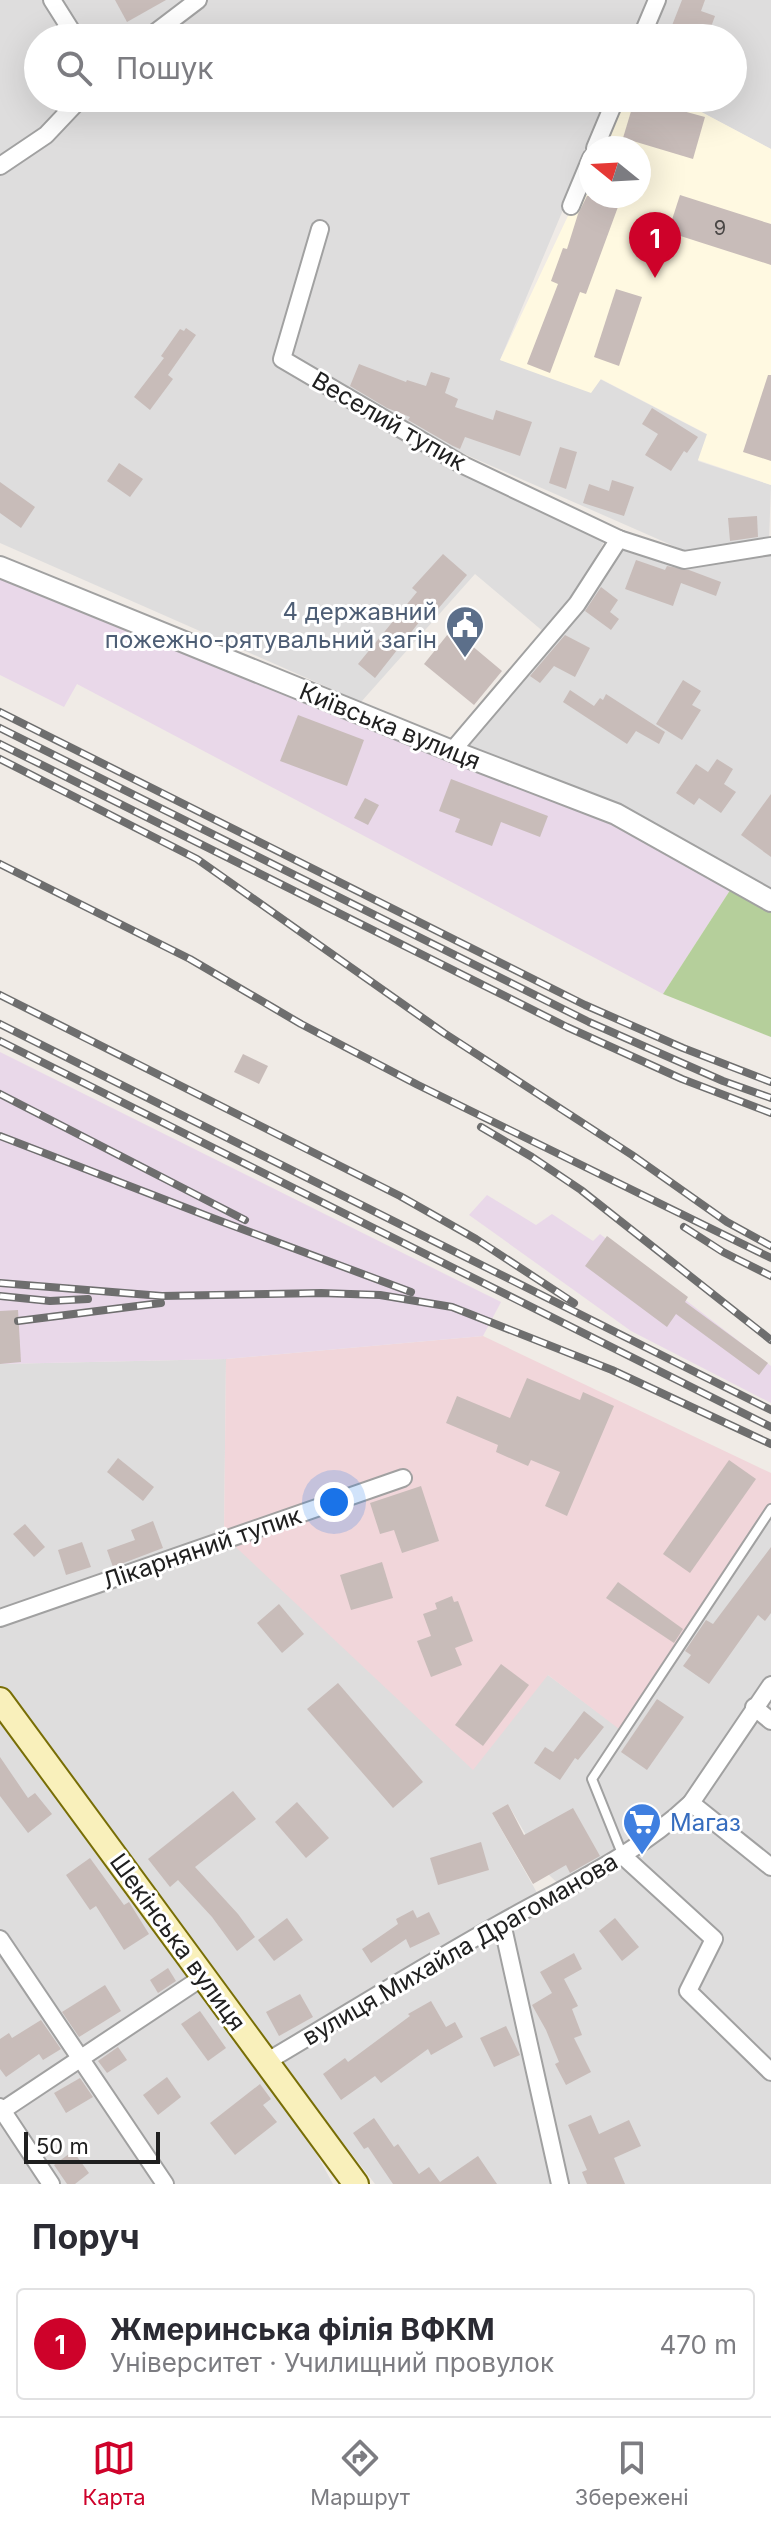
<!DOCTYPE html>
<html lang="uk">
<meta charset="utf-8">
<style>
:root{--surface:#fff;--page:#f2f2f3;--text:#2b2b33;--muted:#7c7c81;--line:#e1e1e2;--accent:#ce022a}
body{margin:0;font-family:Inter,sans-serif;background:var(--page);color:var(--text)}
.compass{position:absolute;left:579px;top:136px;width:72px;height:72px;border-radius:50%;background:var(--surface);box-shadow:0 8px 32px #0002;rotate:288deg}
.scale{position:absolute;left:24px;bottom:20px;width:136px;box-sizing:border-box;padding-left:8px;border:4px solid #202020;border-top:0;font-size:22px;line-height:28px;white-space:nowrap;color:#202020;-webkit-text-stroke:6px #fff;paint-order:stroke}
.you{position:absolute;left:334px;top:1502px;width:28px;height:28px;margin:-20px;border:6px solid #fff;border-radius:50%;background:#1a73e8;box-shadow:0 0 0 12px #1a73e833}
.badge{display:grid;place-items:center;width:52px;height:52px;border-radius:50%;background:var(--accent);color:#fff;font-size:26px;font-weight:700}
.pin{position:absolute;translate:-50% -66px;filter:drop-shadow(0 2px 4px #0008)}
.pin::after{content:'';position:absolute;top:42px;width:28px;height:24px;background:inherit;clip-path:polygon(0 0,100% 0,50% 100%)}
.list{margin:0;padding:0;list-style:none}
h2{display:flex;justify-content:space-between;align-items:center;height:104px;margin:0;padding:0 32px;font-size:34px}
h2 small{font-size:26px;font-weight:400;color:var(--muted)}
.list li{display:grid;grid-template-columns:52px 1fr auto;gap:24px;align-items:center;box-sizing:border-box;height:112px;margin:0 16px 16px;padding:0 16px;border:2px solid var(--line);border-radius:8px}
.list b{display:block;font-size:30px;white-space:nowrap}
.list p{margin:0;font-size:26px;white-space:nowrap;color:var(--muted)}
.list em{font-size:26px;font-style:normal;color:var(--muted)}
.icon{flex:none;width:44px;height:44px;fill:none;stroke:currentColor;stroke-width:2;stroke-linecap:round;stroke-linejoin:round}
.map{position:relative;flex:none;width:771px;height:2184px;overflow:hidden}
.search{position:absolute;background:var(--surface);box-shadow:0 8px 32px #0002;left:24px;right:24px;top:24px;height:88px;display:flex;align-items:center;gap:20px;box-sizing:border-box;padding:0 28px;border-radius:44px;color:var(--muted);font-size:30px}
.sheet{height:232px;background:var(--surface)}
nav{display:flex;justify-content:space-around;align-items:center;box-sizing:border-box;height:112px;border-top:2px solid var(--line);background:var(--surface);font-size:22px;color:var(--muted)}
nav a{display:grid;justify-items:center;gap:4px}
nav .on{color:var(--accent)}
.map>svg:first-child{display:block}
.residential{fill:#dedddd}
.commercial{fill:#f1d6da}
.industrial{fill:#e9d8e9}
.education{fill:#fff9e1}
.forest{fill:#b5cf9b}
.building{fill:#c8bcb9}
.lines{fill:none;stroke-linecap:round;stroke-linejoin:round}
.service-casing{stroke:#a1a1a1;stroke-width:12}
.minor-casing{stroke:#a1a1a1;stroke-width:20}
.tertiary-casing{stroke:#a1a1a1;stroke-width:24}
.secondary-casing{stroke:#786e06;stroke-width:28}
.service{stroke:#fff;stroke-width:8}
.minor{stroke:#fff;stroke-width:16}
.tertiary{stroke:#fff;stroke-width:20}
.secondary{stroke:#f9f0bb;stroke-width:24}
.rail-casing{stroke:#6e6e6e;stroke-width:8}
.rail{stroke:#fff;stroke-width:5;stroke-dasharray:15;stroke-linecap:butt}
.labels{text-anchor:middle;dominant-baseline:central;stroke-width:6;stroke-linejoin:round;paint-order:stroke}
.number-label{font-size:20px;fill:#4a4746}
.street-label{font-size:24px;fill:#202020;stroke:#fff}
.service-label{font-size:24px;fill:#4e5e75;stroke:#fff;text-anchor:end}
.shop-label{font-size:24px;fill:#366cbe;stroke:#fff;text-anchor:start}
</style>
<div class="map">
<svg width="771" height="2184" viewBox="0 0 771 2184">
<rect width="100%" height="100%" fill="#f0ebe6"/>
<g class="residential">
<path d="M0 0H198L148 38H38V98H81L0 166Z"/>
<path d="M206 0H651L635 38H157Z"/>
<path d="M665 0H771V149L675 98H733V38H649Z"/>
<path d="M95 98H610L500 360 600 379 708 435 698 461 771 485 769 542 685 551 462 453 456 466 606 538 573 601 545 633 475 574 361 702 0 543V176L41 150Z"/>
<path d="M619 539 684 560 771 546V901L452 751Z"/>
<path d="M226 1359 224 1536 548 1675 623 1731 771 1509V2184H375L282 2064 564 1889 549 1875 508 1804 492 1813 540 1898 266 2062 333 2184H0V1364Z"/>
</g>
<path class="commercial" d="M483 1336 771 1473V1509L623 1732 548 1675 473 1770 224 1536 226 1359Z"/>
<g class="industrial">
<path d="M0 567 616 814 736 881 663 994 77 684 64 707 0 675Z"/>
<path d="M0 1052 501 1302 483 1336 226 1359 0 1364Z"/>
<path d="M487 1195 536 1225 552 1214 593 1241 600 1234 771 1366V1403L631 1331 469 1215Z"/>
</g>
<path class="education" d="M623 98H675L771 149V485L698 460 707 434 601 379 591 393 500 360 591 167V196H639V148H600Z"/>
<path class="forest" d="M736 881 771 901V1037L663 994Z"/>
<g class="building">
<path d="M115 0H166L127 22Z"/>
<path d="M682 0H705L701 11 715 16 707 38H698L671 28Z"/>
<path d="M635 98 705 117 693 159 623 138Z"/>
<path d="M680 195 771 224V265L668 232Z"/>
<path d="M587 196H622L586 294 580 292 550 373 527 364 558 284 551 281 563 248 567 249 578 214Z"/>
<path d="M616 289 642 297 619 366 594 357Z"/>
<path d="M186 328 196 335 168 375 173 379 150 410 134 397 164 358 161 356 180 329 184 331Z"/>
<path d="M359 364 406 382 407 380 426 386 431 372 450 378 445 393 458 399 455 407 493 420 496 410 532 422 520 456 465 437 460 449 453 446 408 420 410 417 387 408 350 386Z"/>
<path d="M768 375H771V461L743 452Z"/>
<path d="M652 408 698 437 687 453 684 451 671 471 645 455 658 434 642 424Z"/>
<path d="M560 447 577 452 566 489 549 483Z"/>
<path d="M119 463 143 479 130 497 107 481Z"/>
<path d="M612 480 634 487 624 516 583 503 589 484 609 491Z"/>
<path d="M0 482 35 507 21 528 0 513Z"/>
<path d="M757 516 758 537 730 541 728 518Z"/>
<path d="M443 554 467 575 437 610 434 607 420 621 375 678 358 664 417 592 412 588Z"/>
<path d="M636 560 665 570 667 566 689 570 721 582 716 596 681 583 673 606 625 589Z"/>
<path d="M601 587 618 600 610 612 619 619 611 630 585 611Z"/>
<path d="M452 629 502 671 474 705 424 664Z"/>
<path d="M565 635 590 648 575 677 554 666 540 683 530 676Z"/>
<path d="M683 680 701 691 692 705 701 710 682 740 656 724Z"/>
<path d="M570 690 594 706 600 698 603 700 606 694 665 732 659 744 636 731 627 744 563 702Z"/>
<path d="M298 715 364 740 347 786 280 761Z"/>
<path d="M717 759 733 769 724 784 736 792 721 813 699 798 694 805 676 793 696 764 708 772Z"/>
<path d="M451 779 548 816 540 837 501 822 492 846 455 832 460 819 439 811Z"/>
<path d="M771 794V857L741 835Z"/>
<path d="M365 798 379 805 368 825 354 818Z"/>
<path d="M243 1054 268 1066 259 1084 234 1072Z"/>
<path d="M607 1236 688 1297 685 1302 768 1363 759 1375 676 1314 667 1327 585 1266Z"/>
<path d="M18 1310 21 1362 0 1364V1311Z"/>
<path d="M527 1378 580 1400 583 1392 614 1406 567 1516 545 1506 560 1472 531 1460 528 1466 496 1452 498 1445 446 1423 457 1396 510 1418Z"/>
<path d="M118 1458 154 1487 143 1501 107 1472Z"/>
<path d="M729 1460 756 1479 690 1573 663 1554Z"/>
<path d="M421 1486 439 1541 402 1553 394 1530 380 1534 370 1503Z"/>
<path d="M153 1521 163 1548 113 1567 107 1550 135 1540 131 1530Z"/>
<path d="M25 1524 45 1547 34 1557 13 1534Z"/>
<path d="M82 1542 91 1567 66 1575 58 1550Z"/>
<path d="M771 1547V1613L765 1621 758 1615 709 1684 683 1666 691 1655 685 1651 706 1620 713 1624Z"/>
<path d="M382 1562 393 1598 351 1610 340 1575Z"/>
<path d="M618 1582 683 1629 674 1643 606 1598Z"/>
<path d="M452 1596 454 1602 458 1601 473 1641 455 1648 462 1665 431 1677 417 1641 431 1636 423 1614 437 1609 435 1603Z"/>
<path d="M279 1604 304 1634 282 1653 257 1623Z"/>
<path d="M501 1664 529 1685 483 1746 455 1725Z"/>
<path d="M338 1683 423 1782 393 1808 307 1709Z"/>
<path d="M657 1699 684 1717 647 1770 621 1752Z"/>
<path d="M584 1711 604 1727 578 1760 575 1758 560 1780 534 1763 545 1747 553 1752Z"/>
<path d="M0 1757 28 1798 35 1793 52 1814 28 1833 0 1796Z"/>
<path d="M233 1791 256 1819 195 1867 238 1914 255 1937 237 1951 212 1917 178 1880 170 1887 148 1859Z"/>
<path d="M297 1802 329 1838 306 1858 275 1822Z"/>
<path d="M508 1804 524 1835 573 1808 600 1856 570 1873 566 1865 533 1884 492 1813Z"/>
<path d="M481 1842 489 1870 438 1885 430 1858Z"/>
<path d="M90 1858 124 1905 129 1902 149 1934 124 1950 96 1906 90 1910 66 1875Z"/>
<path d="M413 1910 417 1918 429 1912 440 1934 410 1948 406 1939 371 1963 362 1949 398 1924 396 1919Z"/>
<path d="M287 1918 303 1940 274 1961 258 1940Z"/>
<path d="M615 1918 639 1947 622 1961 599 1931Z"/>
<path d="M574 1953 582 1969 564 1979 578 2006 572 2009 582 2035 574 2038 591 2072 566 2085 555 2064 559 2062 546 2030 532 2005 552 1993 540 1972Z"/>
<path d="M168 1968 176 1981 158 1993 150 1980Z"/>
<path d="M105 1985 121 2011 79 2037 62 2012Z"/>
<path d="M300 1994 313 2017 279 2036 266 2012Z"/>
<path d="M431 2001 446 2027 455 2022 463 2037 431 2055 428 2049 381 2083 375 2076 341 2100 323 2074 345 2058 348 2062 410 2016 408 2014Z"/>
<path d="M200 2011 226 2048 208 2061 181 2024Z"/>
<path d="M41 2020 61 2049 43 2060 39 2054 6 2077 0 2069V2039L9 2033 12 2038Z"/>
<path d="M506 2026 520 2055 494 2067 480 2038Z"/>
<path d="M118 2047 127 2060 107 2073 98 2061Z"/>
<path d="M167 2077 181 2097 158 2115 143 2095Z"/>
<path d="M80 2078 93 2097 66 2113 54 2093Z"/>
<path d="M260 2084 271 2099 263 2105 277 2122 235 2155 210 2123Z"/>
<path d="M591 2115 599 2134 629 2120 641 2146 614 2158 625 2184H587L582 2172 587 2170 568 2125Z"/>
<path d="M374 2118 394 2147 398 2144 419 2174 429 2167 440 2182 478 2156 497 2184H393L368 2147 364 2149 353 2133Z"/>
<path d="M73 2151 89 2173 75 2184H67L54 2165Z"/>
</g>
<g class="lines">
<g class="service-casing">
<path id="service" d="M623 1856 592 1779 771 1509"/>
</g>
<g class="minor-casing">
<g id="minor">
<path d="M52 0 76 38"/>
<path d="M148 38 198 0"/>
<path d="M641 38 657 0"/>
<path d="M595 148 616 98"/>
<path d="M0 166 46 135 81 98"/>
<path d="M571 206 591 158"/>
<path d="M320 229 282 359 461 464 619 539 684 560 771 546"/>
<path d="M452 751 577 604 619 539"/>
<path d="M0 1618 403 1478"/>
<path d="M754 1707 771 1721"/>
<path d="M691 1803 771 1867"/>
<path d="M623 1856 714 1939 688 1991 771 2072"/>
<path d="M502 1923 560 2184"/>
<path d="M0 1939 165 2184"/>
<path d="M266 2062C344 2016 422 1967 501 1923 567 1886 636 1855 691 1803L771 1685"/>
<path d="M0 2107 51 2184"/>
<path d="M0 2112 203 1977"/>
</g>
</g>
<g class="tertiary-casing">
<path id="tertiary" d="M0 567 452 751 616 814 771 901"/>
</g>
<g class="secondary-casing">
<path id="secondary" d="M0 1700 356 2184"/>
</g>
<use href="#service" class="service"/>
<use href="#minor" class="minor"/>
<use href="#tertiary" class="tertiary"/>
<use href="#secondary" class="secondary"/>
<g class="rail-casing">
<g id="rail">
<path d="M0 712 585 1005 683 1048 771 1082"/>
<path d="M0 728 589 1022 723 1081 771 1098"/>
<path d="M0 744 567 1027 682 1079 771 1113"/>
<path d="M0 759 197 859 444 1033 632 1155 727 1222 771 1246"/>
<path d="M0 864 190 959 301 1024 418 1085 771 1258"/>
<path d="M0 995 400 1196 476 1239 574 1303"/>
<path d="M0 1024 771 1410"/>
<path d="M0 1041 771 1427"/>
<path d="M0 1094 245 1220"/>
<path d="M481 1127 532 1157 581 1190 771 1340"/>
<path d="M0 1136 215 1219 411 1292"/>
<path d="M684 1227 723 1252 771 1276"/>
<path d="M0 1283 162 1296 321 1293 380 1295 452 1307 612 1370 771 1444"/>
<path d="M0 1296 50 1301 88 1299"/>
<path d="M18 1321 161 1303"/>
</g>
</g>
<use href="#rail" class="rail"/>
</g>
<defs>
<g id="civic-pin" transform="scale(2)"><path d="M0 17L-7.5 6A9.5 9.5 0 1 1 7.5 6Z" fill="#5c6f8a" stroke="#fff"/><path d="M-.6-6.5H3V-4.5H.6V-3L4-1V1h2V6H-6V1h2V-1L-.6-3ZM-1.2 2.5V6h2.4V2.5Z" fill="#fff"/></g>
<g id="supermarket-pin" transform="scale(2)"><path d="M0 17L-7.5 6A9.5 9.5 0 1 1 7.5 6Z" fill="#3f7fe0" stroke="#fff"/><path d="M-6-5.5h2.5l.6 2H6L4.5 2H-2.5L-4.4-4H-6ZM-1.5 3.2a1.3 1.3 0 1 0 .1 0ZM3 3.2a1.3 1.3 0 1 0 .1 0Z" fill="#fff"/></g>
</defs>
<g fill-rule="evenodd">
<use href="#civic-pin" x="465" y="625"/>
<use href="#supermarket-pin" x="642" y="1822"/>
</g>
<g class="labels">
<g class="number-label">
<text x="720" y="228">9</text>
</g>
<g class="street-label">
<text transform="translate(389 421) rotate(30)">Веселий тупик</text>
<text transform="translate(390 726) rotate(22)">Київська вулиця</text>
<text transform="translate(202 1548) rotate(-19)">Лікарняний тупик</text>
<text transform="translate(178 1942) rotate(54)">Шекінська вулиця</text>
<text transform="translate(460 1949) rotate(-30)">вулиця Михайла Драгоманова</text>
</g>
<g class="service-label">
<text x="437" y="611">4 державний<tspan x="437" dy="28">пожежно-рятувальний загін</tspan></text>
</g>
<g class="shop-label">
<text x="670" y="1822">Магаз</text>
</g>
</g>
</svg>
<svg class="compass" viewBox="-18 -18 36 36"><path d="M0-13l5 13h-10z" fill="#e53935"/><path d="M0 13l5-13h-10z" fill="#7c7c81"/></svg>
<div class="scale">50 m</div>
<div class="you"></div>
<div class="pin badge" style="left:655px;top:278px">1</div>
<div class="search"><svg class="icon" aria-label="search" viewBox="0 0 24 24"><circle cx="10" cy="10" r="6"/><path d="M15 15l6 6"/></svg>Пошук</div>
</div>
<section class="sheet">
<h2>Поруч<small></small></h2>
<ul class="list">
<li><span class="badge">1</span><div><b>Жмеринська філія ВФКМ</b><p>Університет · Училищний провулок</p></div><em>470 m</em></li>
</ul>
</section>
<nav>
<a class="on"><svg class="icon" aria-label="map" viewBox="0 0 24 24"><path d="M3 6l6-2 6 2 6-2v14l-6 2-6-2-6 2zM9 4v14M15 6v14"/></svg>Карта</a>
<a><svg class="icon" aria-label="directions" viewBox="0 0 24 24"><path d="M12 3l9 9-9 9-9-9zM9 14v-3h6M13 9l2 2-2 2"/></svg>Маршрут</a>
<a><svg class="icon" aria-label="saved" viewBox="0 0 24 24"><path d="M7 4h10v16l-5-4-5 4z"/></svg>Збережені</a>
</nav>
